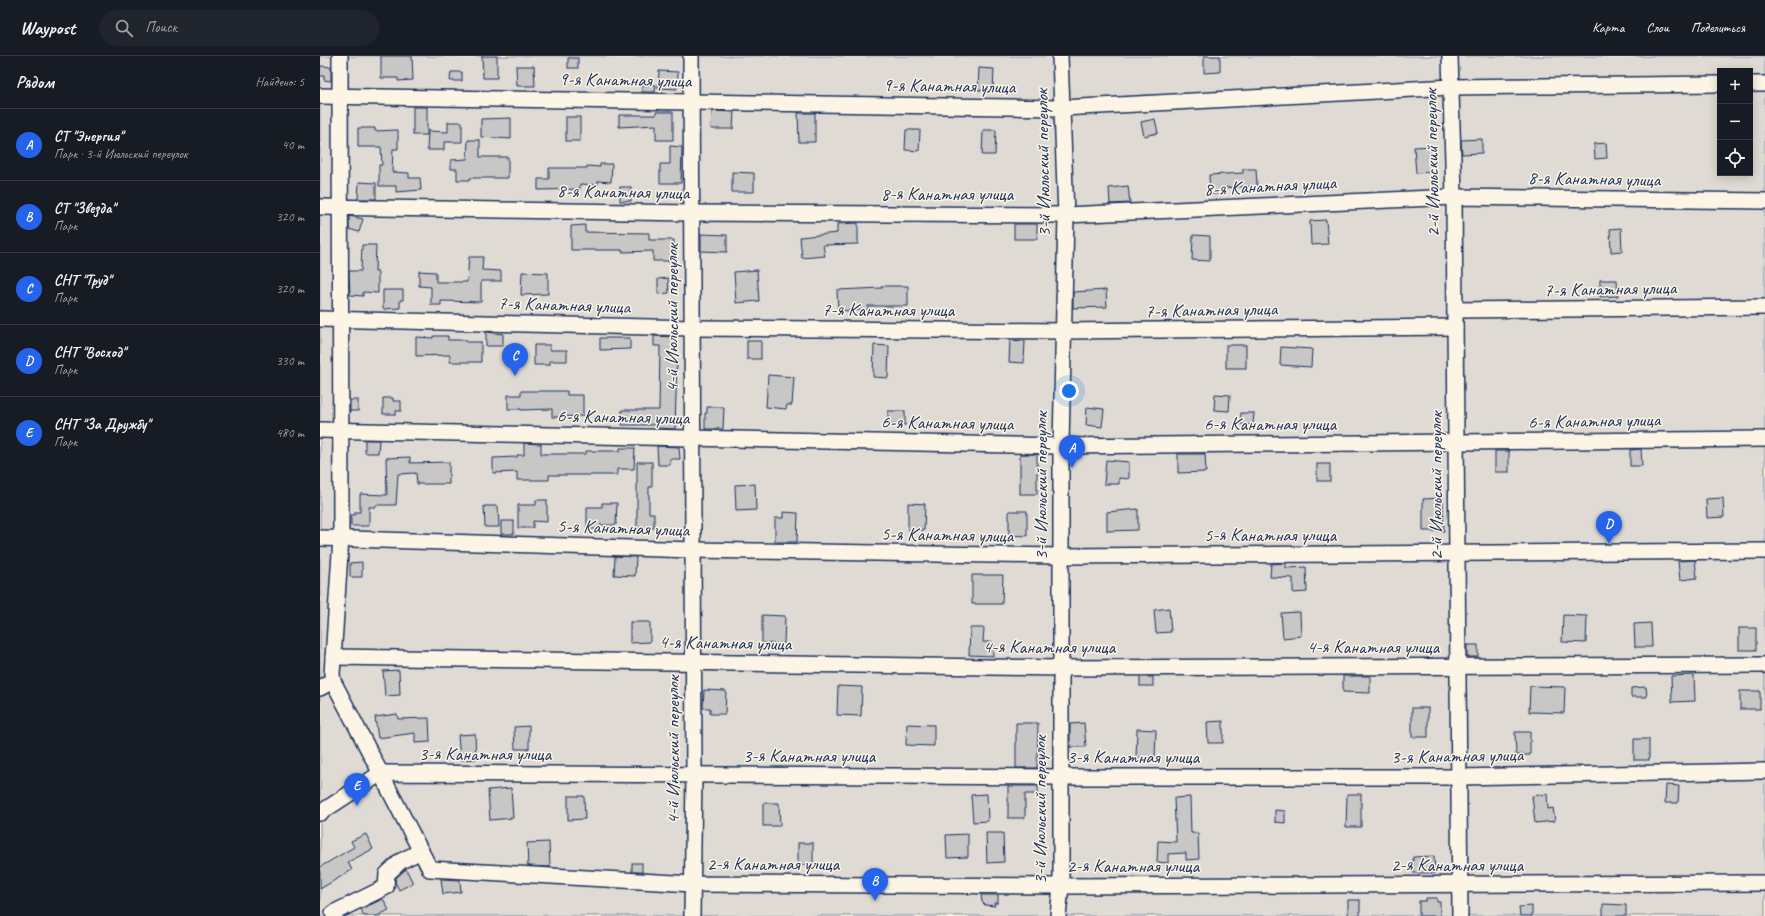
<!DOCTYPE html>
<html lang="ru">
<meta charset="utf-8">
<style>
:root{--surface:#171b24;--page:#20242c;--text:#f1f3f6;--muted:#9ea1a6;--line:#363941;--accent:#2563eb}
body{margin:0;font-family:Caveat,sans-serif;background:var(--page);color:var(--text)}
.controls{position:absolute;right:12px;top:12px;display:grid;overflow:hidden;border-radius:0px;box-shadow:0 2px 10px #0003}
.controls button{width:36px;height:36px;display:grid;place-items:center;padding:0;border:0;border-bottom:1px solid var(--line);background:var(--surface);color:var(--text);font:20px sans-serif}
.you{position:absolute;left:749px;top:335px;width:14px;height:14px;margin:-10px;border:3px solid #fff;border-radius:50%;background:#1a73e8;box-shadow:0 0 0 6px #1a73e833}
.badge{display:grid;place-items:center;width:26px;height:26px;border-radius:50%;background:var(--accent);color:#fff;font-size:13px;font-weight:700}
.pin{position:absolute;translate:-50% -33px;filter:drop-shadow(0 1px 2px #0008)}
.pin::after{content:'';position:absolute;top:21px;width:14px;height:12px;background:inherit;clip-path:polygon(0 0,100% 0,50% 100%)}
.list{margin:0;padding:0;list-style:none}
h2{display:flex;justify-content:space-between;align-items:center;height:52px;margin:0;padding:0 16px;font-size:17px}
h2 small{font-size:13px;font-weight:400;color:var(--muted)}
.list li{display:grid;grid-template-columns:26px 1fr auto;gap:12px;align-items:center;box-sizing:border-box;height:72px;padding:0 16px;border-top:1px solid var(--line)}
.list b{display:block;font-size:15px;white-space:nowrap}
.list p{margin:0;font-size:13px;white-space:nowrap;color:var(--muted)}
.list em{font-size:13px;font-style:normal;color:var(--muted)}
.icon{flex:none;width:22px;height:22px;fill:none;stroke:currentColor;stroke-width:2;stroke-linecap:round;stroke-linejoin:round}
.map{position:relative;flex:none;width:1445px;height:860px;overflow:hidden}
header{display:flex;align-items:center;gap:24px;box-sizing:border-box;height:56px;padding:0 20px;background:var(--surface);border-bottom:1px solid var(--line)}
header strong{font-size:19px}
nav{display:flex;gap:22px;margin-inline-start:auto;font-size:14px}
.search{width:280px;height:36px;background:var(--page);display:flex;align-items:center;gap:10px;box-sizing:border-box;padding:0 14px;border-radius:22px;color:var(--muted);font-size:15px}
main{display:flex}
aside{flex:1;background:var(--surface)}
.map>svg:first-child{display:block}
.green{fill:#dfdbd4;stroke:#7d8599;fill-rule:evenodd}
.building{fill:#c8c7c6;stroke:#1b2f5e}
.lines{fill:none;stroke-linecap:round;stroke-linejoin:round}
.minor-casing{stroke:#1b2f5e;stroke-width:18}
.minor{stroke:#fcf5e5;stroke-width:15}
.labels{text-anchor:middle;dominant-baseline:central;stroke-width:3;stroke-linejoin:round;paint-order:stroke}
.street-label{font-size:19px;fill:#1b2f5e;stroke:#fcf5e5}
</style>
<header>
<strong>Waypost</strong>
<div class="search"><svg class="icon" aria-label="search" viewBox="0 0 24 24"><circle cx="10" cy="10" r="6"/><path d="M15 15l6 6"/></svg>Поиск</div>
<nav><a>Карта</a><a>Слои</a><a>Поделиться</a></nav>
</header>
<main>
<aside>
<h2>Рядом<small>Найдено: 5</small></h2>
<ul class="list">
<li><span class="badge">A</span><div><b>СТ &quot;Энергия&quot;</b><p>Парк · 3-й Июльский переулок</p></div><em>40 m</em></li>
<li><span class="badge">B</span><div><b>СТ &quot;Звезда&quot;</b><p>Парк</p></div><em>320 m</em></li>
<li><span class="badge">C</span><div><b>СНТ &quot;Труд&quot;</b><p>Парк</p></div><em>320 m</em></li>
<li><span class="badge">D</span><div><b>СНТ &quot;Восход&quot;</b><p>Парк</p></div><em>330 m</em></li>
<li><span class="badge">E</span><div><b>СНТ &quot;За Дружбу&quot;</b><p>Парк</p></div><em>480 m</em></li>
</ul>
</aside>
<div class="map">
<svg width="1445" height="860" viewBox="0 0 1445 860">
<rect width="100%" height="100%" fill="#fcf5e5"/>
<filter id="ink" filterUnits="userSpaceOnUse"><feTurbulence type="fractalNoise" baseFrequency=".025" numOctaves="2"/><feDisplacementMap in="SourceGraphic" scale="8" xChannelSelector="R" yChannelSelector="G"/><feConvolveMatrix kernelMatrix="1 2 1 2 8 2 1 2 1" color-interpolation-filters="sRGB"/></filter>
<g filter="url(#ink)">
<path class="green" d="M0 0H1445V860H0ZM1400 15H1430V117H1400Z"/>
<g class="building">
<path d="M61 0H92L93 24 78 25V22H61Z"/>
<path d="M162 0H177V22H163Z"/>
<path d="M884 0H900V16L884 17Z"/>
<rect x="248" y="2" width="10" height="10"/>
<path d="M0 10 11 11V25L4 24V20H0Z"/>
<path d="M196 10H214L215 30H197Z"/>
<path d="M659 12 674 13 673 35 658 34Z"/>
<path d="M339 15 358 16 357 33 338 32Z"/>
<path d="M131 16H142V25H130Z"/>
<path d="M322 29H336L335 36H322Z"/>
<rect x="93" y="51" width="14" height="28"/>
<path d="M392 55 414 56 413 73H391Z"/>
<path d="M336 56H353V84H336V69L299 71V59H336Z"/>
<path d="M478 57H495V86H479Z"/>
<rect x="246" y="61" width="14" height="24"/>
<path d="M191 62V83L161 81V63Z"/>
<path d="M835 63 838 77 824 80 821 66Z"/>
<path d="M128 66H142V86H124V94H107L108 75 128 76Z"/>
<path d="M38 72H55V75L78 74V93H73L72 116 89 117V122H100L101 134 76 136V130H59V109H62L61 91H38Z"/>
<path d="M586 74H600L599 95 585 94Z"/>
<path d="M663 74H676L675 99H662Z"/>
<path d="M1162 83V97L1142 98 1141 84Z"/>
<path d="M148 84H160V101H188V122H150V124H137V113H131V104L147 103Z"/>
<path d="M1286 87 1287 102 1275 103 1274 88Z"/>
<path d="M350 90 362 91 361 127H340V108H350Z"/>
<path d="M1114 90 1115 116 1096 117 1094 91Z"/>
<path d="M280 108H292L291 126 278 125V129L260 128V133L218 134V123H229V112H267V110L280 111Z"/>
<path d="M923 113H936L937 130 901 132V138H890L889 119 923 117Z"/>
<path d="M412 116 434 117V136H412Z"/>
<path d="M39 126 56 127V143H38Z"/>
<path d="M808 130 810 147 790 148 789 132Z"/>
<rect x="300" y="131" width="11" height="14"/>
<path d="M29 160 43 163 39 176 29 173Z"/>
<path d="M1006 164 1008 188 991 189 990 165Z"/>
<path d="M538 167V188L503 189 505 200 482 202 480 181 517 177V168Z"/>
<rect x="694" y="168" width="23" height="15"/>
<path d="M265 169V176L329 177V184H354V205H333V195L302 196V194H251V170Z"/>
<path d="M1301 172 1302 195 1291 196 1290 173Z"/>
<path d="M381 178 407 179V196L381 195Z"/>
<path d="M873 179 890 180V205L872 204Z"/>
<path d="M42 189H56L55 216H58V237L43 236V240L30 239 29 215H41Z"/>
<path d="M149 201H163L162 214 181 215V225H161V246L121 245V249H111V231L99 230V215L116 216V226H147Z"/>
<path d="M437 214 439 245 416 247 414 216Z"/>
<path d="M202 216 228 217V238L201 239Z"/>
<path d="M348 222 349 237 338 238V223Z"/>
<path d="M1280 224H1297L1298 240 1280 241Z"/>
<path d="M561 230H588V250H548V254L518 255 517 234 562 232Z"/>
<path d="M63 234H83V244H80V252L63 253Z"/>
<path d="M786 234 787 251 753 252V236Z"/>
<path d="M166 276 183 278V290H166Z"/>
<path d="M113 280H128V284H146V286H161V306H130V299L96 300V281L113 282Z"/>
<path d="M334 280 354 281 353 304H357L355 373 337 372 336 369H302V354H339L340 290H334Z"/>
<path d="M280 282H310V293L280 294Z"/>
<path d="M690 284 705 285 704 307 689 306Z"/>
<rect x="427" y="285" width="14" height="18"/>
<path d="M214 289H230V294H247V305H230V309H214Z"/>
<path d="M554 289 569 290 568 322 553 321Z"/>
<rect x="906" y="289" width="20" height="23"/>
<path d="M961 291 992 293 991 311 960 309Z"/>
<path d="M448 319 474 321 472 349H467L466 353 446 351Z"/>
<path d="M201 335H247V339H263V360L232 361V353L201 354V353H188V339H201Z"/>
<path d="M895 338 910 339 909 355 894 354Z"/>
<path d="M63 342H73V345H81V355H76V358H63Z"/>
<rect x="30" y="344" width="8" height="11"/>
<path d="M387 351H404L403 373H385V357H387Z"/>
<path d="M767 351 784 353 782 371 766 369Z"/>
<rect x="568" y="355" width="17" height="14"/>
<path d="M921 357H934L933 369 920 368Z"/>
<path d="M45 384H59L58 397H45Z"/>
<path d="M204 387 221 388V398H266V395H300V392H315L314 413H297V419H229V424H197V416L173 417V402L197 401V399H204Z"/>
<path d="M337 390 359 391 360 403H350V409H338Z"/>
<path d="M1321 393 1322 410H1310V394Z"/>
<rect x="1175" y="395" width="14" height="21"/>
<rect x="700" y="398" width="17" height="40"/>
<path d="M858 398H885L886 416 858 417Z"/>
<path d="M90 401V407L129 406V428H97L96 417 78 418 76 449H56V451H49V470H31V459H35V456H40V438L67 439 66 402Z"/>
<path d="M786 404 809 406V423L799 422V428H784Z"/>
<path d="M317 406H332V431H329V457H334V472H317Z"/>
<rect x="997" y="408" width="13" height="17"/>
<path d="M435 428 436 454 416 455 415 429Z"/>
<path d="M1123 442 1124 475H1103V443Z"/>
<path d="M1403 442 1404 461 1387 462 1386 443Z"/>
<path d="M216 444H227V466L213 465V472H198V449H216Z"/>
<path d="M282 447H297L296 469H280V473H267V451H282Z"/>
<path d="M588 447 605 448 604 474H588Z"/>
<path d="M164 450H178L179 471H165Z"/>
<path d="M818 453V474L787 475V456Z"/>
<path d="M689 455H707V480L689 479Z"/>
<path d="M463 456 478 457 477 486H455V462H463Z"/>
<rect x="181" y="465" width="13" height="13"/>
<path d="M295 500 316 501 315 520 294 519Z"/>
<path d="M1375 504 1377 522 1360 524 1358 505Z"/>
<path d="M42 506V521H30V507Z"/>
<path d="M966 507V512L986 511 987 536 973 537V522L950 521 951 508Z"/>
<path d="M652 519H683L682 548H652Z"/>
<path d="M849 552 851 576 836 577 834 554Z"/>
<path d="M980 556 981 580 963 582 961 557Z"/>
<path d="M442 559 465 560 464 588 442 587Z"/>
<path d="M1243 559 1267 560 1266 587 1242 586Z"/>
<path d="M310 566H330V586L310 587Z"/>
<path d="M1331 567 1332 591H1315L1314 568Z"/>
<path d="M650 572H664L663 586H673V600L649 599Z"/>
<rect x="1419" y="572" width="17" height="22"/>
<rect x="1147" y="589" width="11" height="12"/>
<path d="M79 614 80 639 65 640 63 615Z"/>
<path d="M1374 619 1375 645 1352 646 1351 620Z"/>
<path d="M1023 620H1050V637L1023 636Z"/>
<rect x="820" y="621" width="13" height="9"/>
<path d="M518 630 542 631 541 660 517 659Z"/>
<path d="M1210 630 1245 631 1244 657 1209 656Z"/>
<path d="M1326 631 1327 641H1311V632Z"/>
<path d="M384 634 406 635 405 658H390V652H383Z"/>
<rect x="1420" y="635" width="20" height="18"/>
<rect x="1092" y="652" width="16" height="29"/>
<path d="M77 658 78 663 109 662 110 686 95 687V677L58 682 55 661Z"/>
<path d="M903 665V687H888L887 666Z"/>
<path d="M696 667H718L717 712H696Z"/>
<path d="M764 667 766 691H750V668Z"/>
<path d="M587 668 614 669V690L586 689Z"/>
<path d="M209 670V693H195L194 671Z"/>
<path d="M817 673 836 674 835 703 816 702Z"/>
<path d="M1195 676H1210V699H1196Z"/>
<path d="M155 678 156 703 140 704 138 679Z"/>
<rect x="1314" y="683" width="15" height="21"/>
<path d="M1346 729 1359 730 1358 747H1345Z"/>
<path d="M688 730H718V738H705V762H688Z"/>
<path d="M191 732 193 762 170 764 168 734Z"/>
<path d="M667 738 668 765 653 766 651 739Z"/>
<path d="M1027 738H1041V771H1026Z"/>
<path d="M1227 738 1228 753 1233 752 1235 765 1215 767 1212 740Z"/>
<path d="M248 740H264L265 763 248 764Z"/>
<path d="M870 741 871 777H878L879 803 866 804V797L848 798V807L837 806 838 785 856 786 854 742Z"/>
<path d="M443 747H459L460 770H443Z"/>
<path d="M955 754 965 755V767L955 766Z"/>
<path d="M666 777H683L684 806 667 807Z"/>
<path d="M46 778 53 793 28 806 32 814 0 833V811L34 791 31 785Z"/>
<path d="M648 778V801L627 802 626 779Z"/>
<path d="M229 786 230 811 208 810 207 787Z"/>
<rect x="478" y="787" width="15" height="22"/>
<path d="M1114 800 1115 817H1093V801Z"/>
<rect x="312" y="807" width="10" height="9"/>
<path d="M86 813 93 827 79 834 75 826 76 822Z"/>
<path d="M121 823 140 824 141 836 123 838Z"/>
<path d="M661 839H678V847H674L675 850 665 849 662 846Z"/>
<path d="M1106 842H1117V846H1120V860H1099V845H1106Z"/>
<path d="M63 843 69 854 57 860H44L41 853Z"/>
<rect x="1028" y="844" width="12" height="16"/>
<path d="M1283 848 1306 849V860H1283Z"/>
<path d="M1212 850V860H1200L1199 851Z"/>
</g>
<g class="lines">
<g class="minor-casing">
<g id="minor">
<path d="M20 0 21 482 12 618 13 625 110 813 373 828 741 830 1445 827"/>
<path d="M371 0 374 719 372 860"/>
<path d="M1130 0 1134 141 1140 860"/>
<path d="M1430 28H1445"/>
<path d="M0 40 742 52 1131 31 1400 28"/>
<path d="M0 151 372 157 746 159 1134 141 1445 145"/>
<path d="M1135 254 1445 251"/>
<path d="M0 263 372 272 743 275 1135 271"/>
<path d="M0 374 741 390 1445 383"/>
<path d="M0 482 373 494 741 500 1445 495"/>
<path d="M13 601 741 612 1445 609"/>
<path d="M0 632 13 625"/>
<path d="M0 757 61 717 741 721H1139L1445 715"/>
<path d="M13 857 66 831 67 818 81 805 101 795"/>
<path d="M738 860 741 830V390L746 159 740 0"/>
</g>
</g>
<use href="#minor" class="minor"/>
</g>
</g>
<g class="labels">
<g class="street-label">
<text transform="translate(305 24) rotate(1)">9-я Канатная улица</text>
<text transform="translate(629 30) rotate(1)">9-я Канатная улица</text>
<text transform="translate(723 107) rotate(-91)">3-й Июльский переулок</text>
<text transform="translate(1112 107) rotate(-91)">2-й Июльский переулок</text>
<text transform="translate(1274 123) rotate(1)">8-я Канатная улица</text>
<text transform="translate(950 130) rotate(-3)">8-я Канатная улица</text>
<text transform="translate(303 136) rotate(1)">8-я Канатная улица</text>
<text x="627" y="138">8-я Канатная улица</text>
<text transform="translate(1290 233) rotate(-1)">7-я Канатная улица</text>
<text transform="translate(244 249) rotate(2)">7-я Канатная улица</text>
<text x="568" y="254">7-я Канатная улица</text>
<text transform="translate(891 254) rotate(-1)">7-я Канатная улица</text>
<text transform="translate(352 262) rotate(-90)">4-й Июльский переулок</text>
<text transform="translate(303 361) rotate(1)">6-я Канатная улица</text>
<text transform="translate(1274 365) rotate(-1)">6-я Канатная улица</text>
<text transform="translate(627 367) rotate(1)">6-я Канатная улица</text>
<text x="950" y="368">6-я Канатная улица</text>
<text transform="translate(721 430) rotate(-90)">3-й Июльский переулок</text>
<text transform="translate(1116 430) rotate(-90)">2-й Июльский переулок</text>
<text transform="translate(303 472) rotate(2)">5-я Канатная улица</text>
<text transform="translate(627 479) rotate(1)">5-я Канатная улица</text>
<text x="950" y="479">5-я Канатная улица</text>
<text transform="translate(405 587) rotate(1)">4-я Канатная улица</text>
<text x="729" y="591">4-я Канатная улица</text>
<text x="1053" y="591">4-я Канатная улица</text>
<text transform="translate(353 694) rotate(-90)">4-й Июльский переулок</text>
<text x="165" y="698">3-я Канатная улица</text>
<text x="489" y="700">3-я Канатная улица</text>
<text transform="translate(1137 700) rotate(-1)">3-я Канатная улица</text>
<text x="813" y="701">3-я Канатная улица</text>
<text transform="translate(720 754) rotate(-90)">3-й Июльский переулок</text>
<text x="453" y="808">2-я Канатная улица</text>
<text x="1137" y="809">2-я Канатная улица</text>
<text x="813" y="810">2-я Канатная улица</text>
</g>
</g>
</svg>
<div class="controls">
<button>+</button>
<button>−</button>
<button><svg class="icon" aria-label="locate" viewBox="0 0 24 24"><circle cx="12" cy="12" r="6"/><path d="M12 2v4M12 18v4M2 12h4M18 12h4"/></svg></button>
</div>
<div class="you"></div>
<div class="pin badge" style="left:752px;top:412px">A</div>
<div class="pin badge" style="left:555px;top:845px">B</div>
<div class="pin badge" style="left:195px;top:320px">C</div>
<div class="pin badge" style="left:1289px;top:488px">D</div>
<div class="pin badge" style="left:37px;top:750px">E</div>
</div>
</main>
